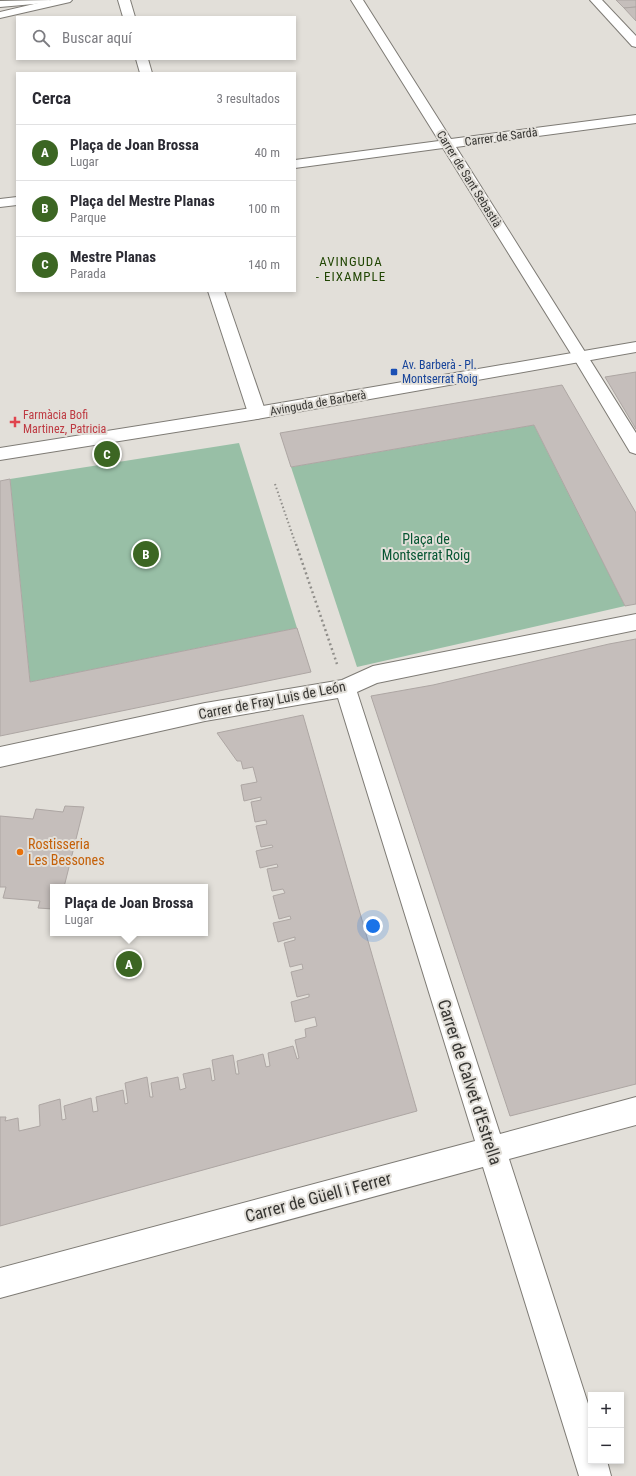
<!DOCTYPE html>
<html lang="es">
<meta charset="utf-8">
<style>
:root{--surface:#fff;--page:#f7f7f7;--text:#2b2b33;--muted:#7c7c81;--line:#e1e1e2;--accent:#3c6623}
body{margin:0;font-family:"Roboto Condensed",sans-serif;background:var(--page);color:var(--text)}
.controls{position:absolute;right:12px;bottom:12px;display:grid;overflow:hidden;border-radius:0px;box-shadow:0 2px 6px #0003}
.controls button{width:36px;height:36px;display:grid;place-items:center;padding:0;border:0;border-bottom:1px solid var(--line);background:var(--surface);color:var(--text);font:20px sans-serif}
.you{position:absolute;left:373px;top:926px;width:14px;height:14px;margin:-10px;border:3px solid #fff;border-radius:50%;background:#1a73e8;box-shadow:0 0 0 6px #1a73e833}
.badge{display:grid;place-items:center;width:26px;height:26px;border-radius:50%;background:var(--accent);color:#fff;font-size:13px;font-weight:700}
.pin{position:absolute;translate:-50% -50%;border:2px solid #fff;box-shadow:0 1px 4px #0006}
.popup{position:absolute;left:50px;top:884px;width:158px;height:52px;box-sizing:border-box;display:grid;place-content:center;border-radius:0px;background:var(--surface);filter:drop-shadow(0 1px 3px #0005);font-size:13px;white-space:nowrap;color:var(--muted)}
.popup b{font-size:15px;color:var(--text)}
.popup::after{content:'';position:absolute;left:50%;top:100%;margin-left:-8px;border:8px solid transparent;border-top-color:var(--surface)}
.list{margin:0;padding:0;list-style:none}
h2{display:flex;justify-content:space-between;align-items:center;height:52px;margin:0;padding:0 16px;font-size:17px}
h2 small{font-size:13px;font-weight:400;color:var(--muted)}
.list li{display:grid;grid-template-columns:26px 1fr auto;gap:12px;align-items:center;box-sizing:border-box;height:56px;padding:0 16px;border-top:1px solid var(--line)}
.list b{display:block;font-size:15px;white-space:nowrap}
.list p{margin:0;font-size:13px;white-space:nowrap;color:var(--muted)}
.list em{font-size:13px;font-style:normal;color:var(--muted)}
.icon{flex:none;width:22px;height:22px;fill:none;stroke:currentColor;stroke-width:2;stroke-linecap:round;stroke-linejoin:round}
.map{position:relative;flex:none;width:636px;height:1476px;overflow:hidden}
.search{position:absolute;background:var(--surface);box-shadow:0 2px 6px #0003;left:16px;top:16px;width:280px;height:44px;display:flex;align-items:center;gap:10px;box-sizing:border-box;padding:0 14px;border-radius:0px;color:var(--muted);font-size:15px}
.panel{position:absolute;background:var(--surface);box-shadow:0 2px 6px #0003;left:16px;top:72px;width:280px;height:220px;border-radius:0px}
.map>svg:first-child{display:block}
.green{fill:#98bfa6}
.building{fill:#c5bebb;stroke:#ada6a3}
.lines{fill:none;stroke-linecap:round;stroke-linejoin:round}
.street-casing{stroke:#7e7b75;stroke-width:2}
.secondary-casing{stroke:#7e7b75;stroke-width:2}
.primary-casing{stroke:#7e7b75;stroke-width:2}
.path-far1{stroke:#908e8a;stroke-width:2;stroke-dasharray:1.5 2.5;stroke-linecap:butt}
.path{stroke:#908e8a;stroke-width:2.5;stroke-dasharray:2 3;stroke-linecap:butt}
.street{fill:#fff;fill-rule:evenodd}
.secondary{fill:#fff;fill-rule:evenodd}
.primary{fill:#fff;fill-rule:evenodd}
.transit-dot{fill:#1a4fb4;stroke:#e2dfd9;stroke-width:1.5}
.health-dot{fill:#e0444e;stroke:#e2dfd9;stroke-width:1.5}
.food-dot{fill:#e8710a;stroke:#e2dfd9;stroke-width:1.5}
.labels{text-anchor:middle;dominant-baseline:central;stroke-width:4;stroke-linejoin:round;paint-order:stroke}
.far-street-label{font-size:12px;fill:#373633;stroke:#e2dfd9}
.far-transit-label{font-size:12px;fill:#164399;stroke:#e2dfd9;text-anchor:start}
.far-health-label{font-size:12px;fill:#be3a42;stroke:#e2dfd9;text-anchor:start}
.far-neighbourhood-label{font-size:13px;letter-spacing:1px;fill:#214604;stroke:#e2dfd9}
.park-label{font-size:14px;fill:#065532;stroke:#e2dfd9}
.street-label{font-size:14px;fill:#373633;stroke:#e2dfd9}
.food-label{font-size:14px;fill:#c56008;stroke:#e2dfd9;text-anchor:start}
.near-street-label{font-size:17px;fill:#373633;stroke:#e2dfd9}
</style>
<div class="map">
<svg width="636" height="1476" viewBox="0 0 636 1476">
<rect width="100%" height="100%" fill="#e2dfd9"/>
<g class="green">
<path d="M534 425 625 606 357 667 291 467Z"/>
<path d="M239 443 297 628 30 682 10 479Z"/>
</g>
<g class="building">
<path d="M616 0H636V7L624 8Z"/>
<path d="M636 7V21L624 8Z"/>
<path d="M636 372V429L605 377Z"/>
<path d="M562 385 636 513V604L625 606 534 425 291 467 280 433Z"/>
<path d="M10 479 30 682 297 628 311 672 0 736V481Z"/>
<path d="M636 639V1084L510 1116 371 696 433 685 609 644Z"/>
<path d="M303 715 417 1111 0 1226V1117H6L5 1121 18 1118 19 1131 40 1126 39 1105 60 1099 62 1120 66 1119 64 1106 91 1098 93 1112 98 1111 96 1097 123 1090 125 1104 128 1103 125 1083 147 1077 150 1097H153L151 1083 178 1077 180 1090 186 1088 183 1074 210 1068 212 1081 215 1080 212 1060 233 1055 236 1074H239L237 1061 263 1054 266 1067 270 1066 268 1053 293 1046 297 1059 299 1058 295 1040 306 1037 305 1029 317 1026 315 1017 295 1022 291 1002 309 997V994L297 997 291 972 303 969 302 964 290 967 284 943 295 940V937L278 942 273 923 291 919 290 916 279 919 273 896 285 893 283 889 272 891 267 869 278 867 277 864 260 868 256 851 273 847 272 845 261 847 256 826 267 824 266 820 255 822 251 802 261 800V797L244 801 241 785 257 782 253 767 243 769 241 761H237L217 733Z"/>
<path d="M65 806 84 807 64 887H53V909L38 908 40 901 3 898 6 887H0V816L33 819 36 809 63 812Z"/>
</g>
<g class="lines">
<g class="street-casing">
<g id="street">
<path d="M51 0 45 3 0 7V1Z"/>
<path d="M118 0H130L135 17H123Z"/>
<path d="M351 0H363L451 139 636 115V123L456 147 636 433V454L630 452 573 357 443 148 295 168V160L439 141Z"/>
<path d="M590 0H602L636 36V47L632 46Z"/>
<path d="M136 59H148L152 73H140Z"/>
<path d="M17 197V205L0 207V199Z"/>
<path d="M208 291H224L266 413 263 417 257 419 251 417 248 413Z"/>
<path d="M636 614V630L377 683 357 692 500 1134 636 1097V1125L509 1159 591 1413V1461H607L611 1476H579L483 1167 0 1298V1268L475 1141 338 698 205 721 0 767V747L205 703 342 680 373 666Z"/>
</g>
</g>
<g class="secondary-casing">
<path id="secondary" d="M636 342V352L257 419 0 460V448L257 407Z"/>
</g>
<g class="primary-casing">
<path id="primary" d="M51 0H72L70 2 0 18V12Z"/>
</g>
<path class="path-far1" d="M275 484 296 545"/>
<path class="path" d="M296 544 337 664"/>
<use href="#street" class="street"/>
<use href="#secondary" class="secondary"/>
<use href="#primary" class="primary"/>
</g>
<rect class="transit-dot" x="390" y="368" width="8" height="8" rx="2"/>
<path class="health-dot" d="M13 416h4v4h4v4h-4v4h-4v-4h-4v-4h4z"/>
<circle class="food-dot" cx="20" cy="852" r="4"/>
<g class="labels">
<g class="far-street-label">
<text transform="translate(501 137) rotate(-8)">Carrer de Sardà</text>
<text transform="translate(469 179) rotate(58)">Carrer de Sant Sebastià</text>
<text transform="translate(318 403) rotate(-10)">Avinguda de Barberà</text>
</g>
<g class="far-transit-label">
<text x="402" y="365">Av. Barberà - Pl.<tspan x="402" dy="14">Montserrat Roig</tspan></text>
</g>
<g class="far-health-label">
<text x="23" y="415">Farmàcia Bofi<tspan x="23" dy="14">Martinez, Patricia</tspan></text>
</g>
<g class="far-neighbourhood-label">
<text x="351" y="261">AVINGUDA<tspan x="351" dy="15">- EIXAMPLE</tspan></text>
</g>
<g class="park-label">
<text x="426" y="539">Plaça de<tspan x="426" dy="16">Montserrat Roig</tspan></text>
</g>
<g class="street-label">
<text transform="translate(272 700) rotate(-11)">Carrer de Fray Luis de León</text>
</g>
<g class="food-label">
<text x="28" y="844">Rostisseria<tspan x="28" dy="16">Les Bessones</tspan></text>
</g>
<g class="near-street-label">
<text transform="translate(470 1082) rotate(72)">Carrer de Calvet d'Estrella</text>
<text transform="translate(318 1197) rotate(-15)">Carrer de Güell i Ferrer</text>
</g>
</g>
</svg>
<div class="controls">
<button>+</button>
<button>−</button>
</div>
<div class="you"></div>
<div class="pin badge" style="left:129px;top:964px">A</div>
<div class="popup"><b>Plaça de Joan Brossa</b>Lugar</div>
<div class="pin badge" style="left:146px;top:554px">B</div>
<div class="pin badge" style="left:107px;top:454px">C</div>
<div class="search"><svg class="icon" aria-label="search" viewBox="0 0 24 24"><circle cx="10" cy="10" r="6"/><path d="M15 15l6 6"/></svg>Buscar aquí</div>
<section class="panel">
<h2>Cerca<small>3 resultados</small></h2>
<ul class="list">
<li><span class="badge">A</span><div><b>Plaça de Joan Brossa</b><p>Lugar</p></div><em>40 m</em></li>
<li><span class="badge">B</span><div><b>Plaça del Mestre Planas</b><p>Parque</p></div><em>100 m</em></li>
<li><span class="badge">C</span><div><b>Mestre Planas</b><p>Parada</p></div><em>140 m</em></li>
</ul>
</section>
</div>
